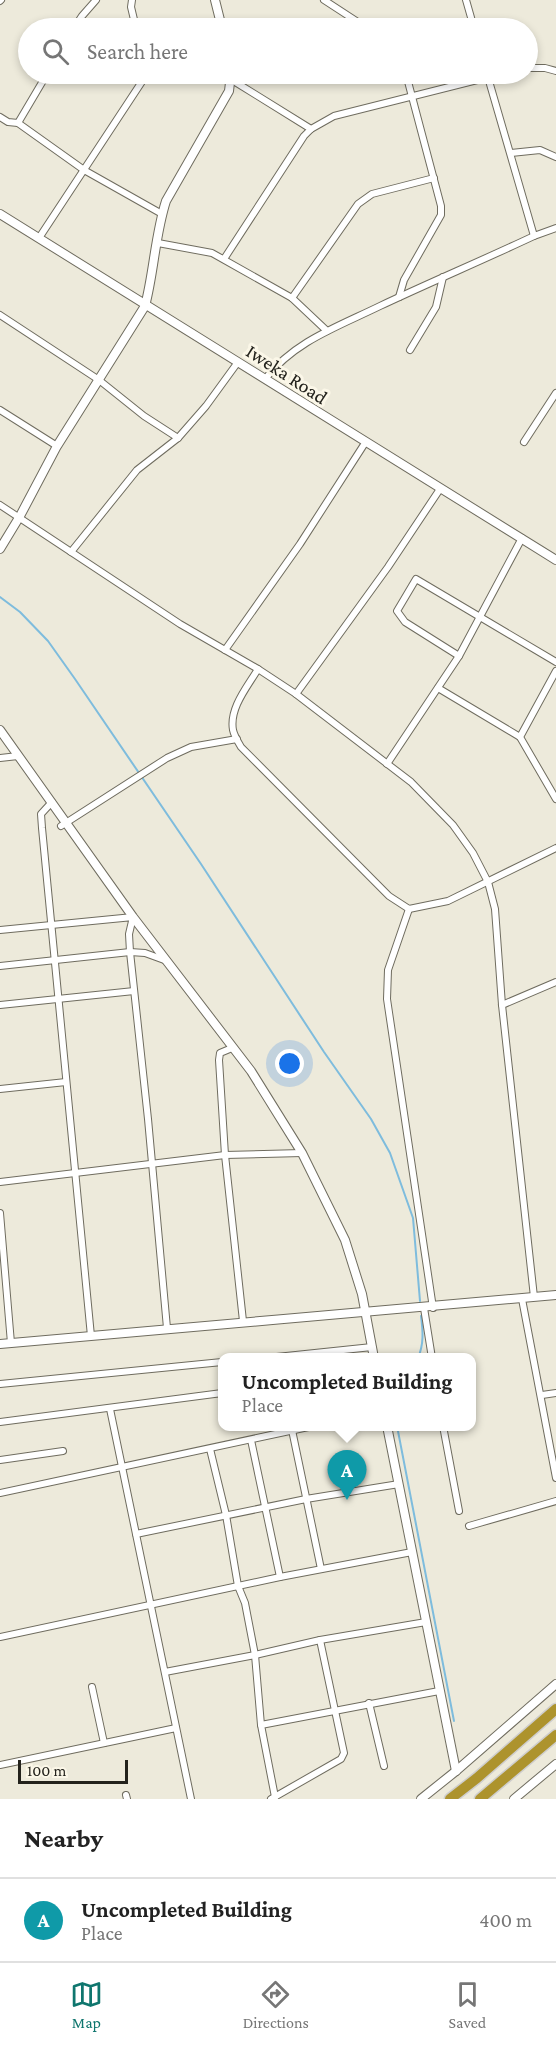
<!DOCTYPE html>
<style>
:root{--surface:#fff;--page:#f6f6f6;--text:#222;--muted:#767676;--line:#e0e0e0;--accent:#0f766e}
body{margin:0;font-family:"Crimson Pro",serif;background:var(--page);color:var(--text)}
.scale{position:absolute;left:18px;bottom:15px;width:110px;box-sizing:border-box;padding-left:6px;border:3px solid #23221c;border-top:0;font-size:16px;line-height:21px;white-space:nowrap;color:#23221c;-webkit-text-stroke:4px #fbf7e8;paint-order:stroke}
.you{position:absolute;left:290px;top:1064px;width:21px;height:21px;margin:-15px;border:4px solid #fff;border-radius:50%;background:#1a73e8;box-shadow:0 0 0 9px #1a73e833}
.badge{display:grid;place-items:center;width:39px;height:39px;border-radius:50%;background:var(--accent);color:#fff;font-size:20px;font-weight:700}
.pin{position:absolute;translate:-50% -50px;filter:drop-shadow(0 2px 3px #0008)}
.pin::after{content:'';position:absolute;top:32px;width:21px;height:18px;background:inherit;clip-path:polygon(0 0,100% 0,50% 100%)}
.popup{position:absolute;left:218px;top:1353px;width:258px;height:78px;box-sizing:border-box;display:grid;place-content:center;border-radius:12px;background:var(--surface);filter:drop-shadow(0 2px 4px #0005);font-size:20px;white-space:nowrap;color:var(--muted)}
.popup b{font-size:22px;color:var(--text)}
.popup::after{content:'';position:absolute;left:50%;top:100%;margin-left:-12px;border:12px solid transparent;border-top-color:var(--surface)}
.list{margin:0;padding:0;list-style:none}
h2{display:flex;justify-content:space-between;align-items:center;height:78px;margin:0;padding:0 24px;font-size:26px}
h2 small{font-size:20px;font-weight:400;color:var(--muted)}
.list li{display:grid;grid-template-columns:39px 1fr auto;gap:18px;align-items:center;box-sizing:border-box;height:84px;padding:0 24px;border-top:2px solid var(--line)}
.list b{display:block;font-size:22px;white-space:nowrap}
.list p{margin:0;font-size:20px;white-space:nowrap;color:var(--muted)}
.list em{font-size:20px;font-style:normal;color:var(--muted)}
.icon{flex:none;width:33px;height:33px;fill:none;stroke:currentColor;stroke-width:2;stroke-linecap:round;stroke-linejoin:round}
.map{position:relative;flex:none;width:556px;height:1799px;overflow:hidden}
.search{position:absolute;background:var(--surface);box-shadow:0 3px 9px #0003;left:18px;right:18px;top:18px;height:66px;display:flex;align-items:center;gap:15px;box-sizing:border-box;padding:0 21px;border-radius:33px;color:var(--muted);font-size:22px}
.sheet{height:162px;background:var(--surface)}
nav{display:flex;justify-content:space-around;align-items:center;box-sizing:border-box;height:84px;border-top:2px solid var(--line);background:var(--surface);font-size:16px;color:var(--muted)}
nav a{display:grid;justify-items:center;gap:3px}
nav .on{color:var(--accent)}
.map>svg:first-child{display:block}
.lines{fill:none;stroke-linecap:round;stroke-linejoin:round}
.stream{stroke:#7ebcdd;stroke-width:2}
.street-casing{stroke:#6f6c5f;stroke-width:8}
.secondary-casing{stroke:#6f6c5f;stroke-width:10}
.highway-casing{stroke:#cfcecd;stroke-width:13}
.street{stroke:#fff;stroke-width:6}
.secondary{stroke:#fff;stroke-width:8}
.highway{stroke:#ad932d;stroke-width:10}
.labels{text-anchor:middle;dominant-baseline:central;stroke-width:6;stroke-linejoin:round;paint-order:stroke}
.street-label{font-size:20px;fill:#23221c;stroke:#fbf7e8}
</style>
<div class="map">
<svg width="556" height="1799" viewBox="0 0 556 1799">
<rect width="100%" height="100%" fill="#edeadb"/>
<g class="lines">
<g class="stream">
<path d="M0 597 20 612 48 641 75 679 201 864 324 1052 371 1119 390 1153 413 1218 420 1301"/>
<path d="M418 1358C424 1344 423 1331 421 1316"/>
<path d="M397 1426 454 1721"/>
</g>
<g class="street-casing">
<g id="street">
<path d="M132 0 131 7 136 28"/>
<path d="M324 0 367 28"/>
<path d="M466 0 474 28"/>
<path d="M0 1 1 0"/>
<path d="M74 28 82 16 96 0"/>
<path d="M528 68H545L556 71"/>
<path d="M487 74 534 236 556 228"/>
<path d="M232 80 311 129"/>
<path d="M0 117 8 122 18 123 84 170 162 214"/>
<path d="M18 123 47 74"/>
<path d="M511 153 540 150 556 157"/>
<path d="M39 238 143 80 144 74"/>
<path d="M158 243 212 253 292 298 327 331"/>
<path d="M224 259 304 136 311 129 334 116 501 74"/>
<path d="M399 297 404 280 441 215V206L406 74"/>
<path d="M292 298 358 204 372 194 434 178"/>
<path d="M0 315 99 380 144 416 178 438"/>
<path d="M410 350 436 307 443 277"/>
<path d="M265 379C295 341 337 327 380 306 431 282 483 260 534 236"/>
<path d="M0 410 57 446"/>
<path d="M524 442 556 393"/>
<path d="M0 505 180 624 258 669 296 694 411 782 453 825 473 853 488 882 495 909 502 1005 534 1297"/>
<path d="M71 552 137 470 178 438 206 406 238 362"/>
<path d="M225 650 300 544 365 443"/>
<path d="M459 656 405 622 397 611 416 579 556 662"/>
<path d="M258 669C248 686 229 708 233 730 234 735 238 742 241 747L389 896 409 909 448 901 556 848"/>
<path d="M556 671 520 737 556 799"/>
<path d="M438 688 520 737"/>
<path d="M296 694 388 567 440 489"/>
<path d="M0 758 18 756"/>
<path d="M387 764 459 656 522 538"/>
<path d="M52 802 41 814 42 828 91 1336"/>
<path d="M61 826 167 758 191 747 237 739"/>
<path d="M409 909 388 970 387 999 433 1308"/>
<path d="M0 930 133 917 129 934 130 952 148 1119 167 1328"/>
<path d="M0 966 130 952 145 953 167 961"/>
<path d="M0 1005 134 991"/>
<path d="M502 1005 556 982"/>
<path d="M232 1048 220 1053 219 1060 225 1155 243 1321"/>
<path d="M0 1089 66 1082"/>
<path d="M0 1182 225 1155 302 1153"/>
<path d="M0 1213 11 1343"/>
<path d="M522 1299 556 1478"/>
<path d="M424 1308 432 1358"/>
<path d="M267 1358 372 1347"/>
<path d="M0 1384 222 1362"/>
<path d="M542 1395 556 1393"/>
<path d="M110 1409 191 1799"/>
<path d="M0 1422 222 1393"/>
<path d="M443 1426 459 1511"/>
<path d="M292 1430 321 1569"/>
<path d="M251 1440 280 1577"/>
<path d="M210 1449 226 1515 238 1586 245 1603 255 1655 261 1725 275 1797"/>
<path d="M0 1460 63 1451"/>
<path d="M0 1493 313 1426"/>
<path d="M469 1526 556 1501"/>
<path d="M136 1534 306 1499 399 1484"/>
<path d="M0 1637 280 1577 412 1552"/>
<path d="M165 1672 255 1655 320 1640 426 1622"/>
<path d="M92 1687 104 1743"/>
<path d="M369 1703 384 1766"/>
<path d="M261 1725 439 1691"/>
<path d="M0 1765 176 1728"/>
<path d="M126 1795 127 1799"/>
<path d="M271 1799 341 1759 344 1753 320 1640"/>
</g>
</g>
<g class="secondary-casing">
<g id="secondary">
<path d="M215 0 222 28"/>
<path d="M0 214 556 560"/>
<path d="M0 549 20 516 57 446 145 306C154 272 155 235 166 201L229 91 231 74"/>
<path d="M0 730 133 917 251 1071 302 1153 345 1240 362 1294 374 1358"/>
<path d="M0 1344C185 1326 371 1313 556 1295"/>
<path d="M387 1426 456 1771"/>
<path d="M421 1799 456 1771 556 1684"/>
<path d="M514 1799 556 1764"/>
</g>
</g>
<g class="highway-casing">
<g id="highway">
<path d="M450 1799 477 1778 556 1709"/>
<path d="M480 1799 556 1735"/>
</g>
</g>
<use href="#street" class="street"/>
<use href="#secondary" class="secondary"/>
<use href="#highway" class="highway"/>
</g>
<g class="labels">
<g class="street-label">
<text transform="translate(287 374) rotate(33)">Iweka Road</text>
</g>
</g>
</svg>
<div class="scale">100 m</div>
<div class="you"></div>
<div class="pin badge" style="left:347px;top:1500px;background:#0f9aa8">A</div>
<div class="popup"><b>Uncompleted Building</b>Place</div>
<div class="search"><svg class="icon" aria-label="search" viewBox="0 0 24 24"><circle cx="10" cy="10" r="6"/><path d="M15 15l6 6"/></svg>Search here</div>
</div>
<section class="sheet">
<h2>Nearby<small></small></h2>
<ul class="list">
<li><span class="badge" style="background:#0f9aa8">A</span><div><b>Uncompleted Building</b><p>Place</p></div><em>400 m</em></li>
</ul>
</section>
<nav>
<a class="on"><svg class="icon" aria-label="map" viewBox="0 0 24 24"><path d="M3 6l6-2 6 2 6-2v14l-6 2-6-2-6 2zM9 4v14M15 6v14"/></svg>Map</a>
<a><svg class="icon" aria-label="directions" viewBox="0 0 24 24"><path d="M12 3l9 9-9 9-9-9zM9 14v-3h6M13 9l2 2-2 2"/></svg>Directions</a>
<a><svg class="icon" aria-label="saved" viewBox="0 0 24 24"><path d="M7 4h10v16l-5-4-5 4z"/></svg>Saved</a>
</nav>
